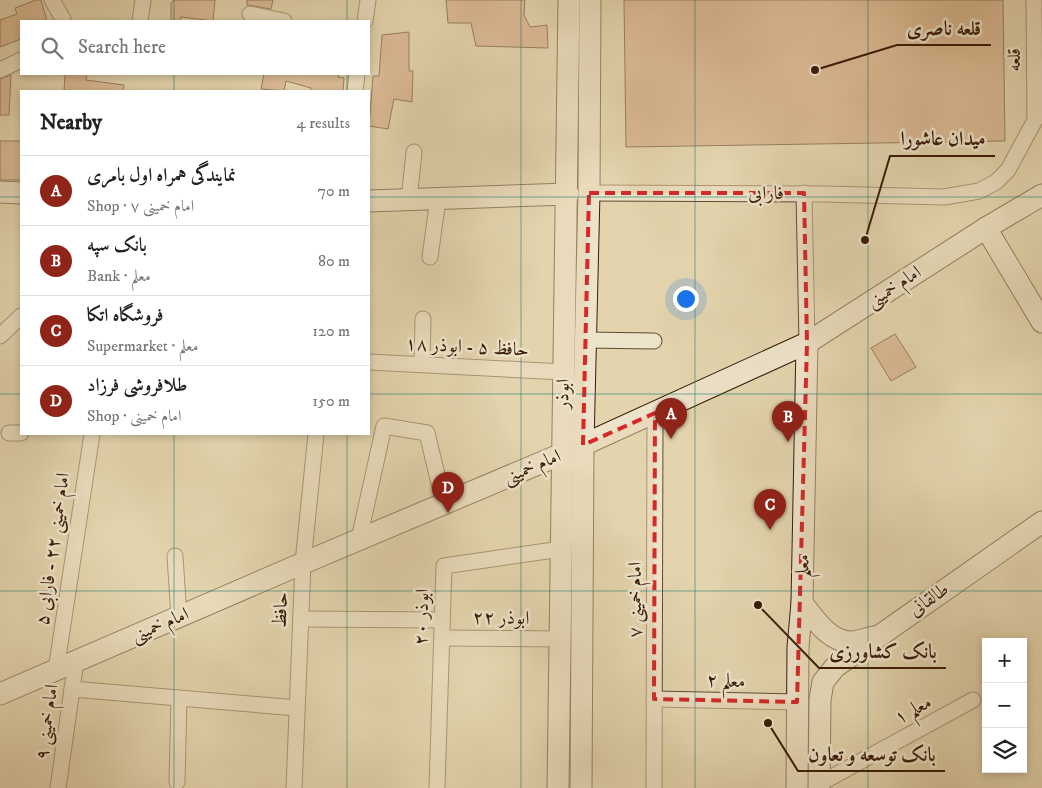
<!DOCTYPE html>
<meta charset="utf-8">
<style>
:root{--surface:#fff;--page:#f6f6f6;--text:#222;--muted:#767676;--line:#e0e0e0;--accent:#8f2418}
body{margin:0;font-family:"IM FELL DW Pica",Amiri,serif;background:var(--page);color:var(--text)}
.controls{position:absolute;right:15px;bottom:15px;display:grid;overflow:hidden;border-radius:0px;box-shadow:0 2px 8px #0003}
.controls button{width:45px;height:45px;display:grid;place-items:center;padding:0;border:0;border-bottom:1px solid var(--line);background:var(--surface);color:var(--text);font:25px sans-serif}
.you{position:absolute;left:685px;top:298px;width:18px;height:18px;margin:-12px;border:4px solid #fff;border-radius:50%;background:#1a73e8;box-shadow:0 0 0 8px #1a73e833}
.badge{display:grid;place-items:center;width:32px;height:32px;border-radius:50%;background:var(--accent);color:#fff;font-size:16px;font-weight:700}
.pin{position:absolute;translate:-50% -41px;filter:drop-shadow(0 1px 2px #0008)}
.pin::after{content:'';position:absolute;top:26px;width:18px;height:15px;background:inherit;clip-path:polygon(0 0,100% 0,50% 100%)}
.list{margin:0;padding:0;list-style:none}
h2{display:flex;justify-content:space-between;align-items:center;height:65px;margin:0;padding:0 20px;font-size:21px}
h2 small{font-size:16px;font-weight:400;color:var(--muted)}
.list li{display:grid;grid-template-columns:32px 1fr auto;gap:15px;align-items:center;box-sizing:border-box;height:70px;padding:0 20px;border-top:1px solid var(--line)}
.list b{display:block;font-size:19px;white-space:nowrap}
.list p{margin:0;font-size:16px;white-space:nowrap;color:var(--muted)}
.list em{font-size:16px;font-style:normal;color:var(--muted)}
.icon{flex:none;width:28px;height:28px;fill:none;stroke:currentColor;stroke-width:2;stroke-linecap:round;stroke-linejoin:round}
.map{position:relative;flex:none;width:1042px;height:788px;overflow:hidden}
.search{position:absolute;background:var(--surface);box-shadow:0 2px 8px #0003;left:20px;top:20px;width:350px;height:55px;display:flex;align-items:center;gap:12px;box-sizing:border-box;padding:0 18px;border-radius:0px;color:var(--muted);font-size:19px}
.panel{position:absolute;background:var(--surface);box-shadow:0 2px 8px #0003;left:20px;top:90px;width:350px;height:345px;border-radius:0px}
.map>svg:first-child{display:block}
.building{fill:#d29d78;stroke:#3a1c07}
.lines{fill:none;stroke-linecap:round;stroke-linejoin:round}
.street-casing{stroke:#644a30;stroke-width:17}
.secondary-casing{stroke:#3a1c07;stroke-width:23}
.street{stroke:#ede3ca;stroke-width:15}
.secondary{stroke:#ede3ca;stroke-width:21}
.marked{fill:none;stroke:#d62828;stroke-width:4;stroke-dasharray:10 6;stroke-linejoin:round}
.grid{fill:none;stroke:#0f766e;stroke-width:1;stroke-opacity:0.55}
.labels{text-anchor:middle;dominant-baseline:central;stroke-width:5;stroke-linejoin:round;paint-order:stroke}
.street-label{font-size:19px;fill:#3a1c07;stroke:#ede3ca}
.leader{fill:none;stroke:#3a1c07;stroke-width:2}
.callout-dot{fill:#3a1c07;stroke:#ede3ca;stroke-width:2}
.callout-label{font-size:20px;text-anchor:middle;font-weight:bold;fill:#3a1c07;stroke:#ede3ca;stroke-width:5;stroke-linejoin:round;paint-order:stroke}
</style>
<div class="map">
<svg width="1042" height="788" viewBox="0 0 1042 788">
<rect width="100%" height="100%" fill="#e3d4ad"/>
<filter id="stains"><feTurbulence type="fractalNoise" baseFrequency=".004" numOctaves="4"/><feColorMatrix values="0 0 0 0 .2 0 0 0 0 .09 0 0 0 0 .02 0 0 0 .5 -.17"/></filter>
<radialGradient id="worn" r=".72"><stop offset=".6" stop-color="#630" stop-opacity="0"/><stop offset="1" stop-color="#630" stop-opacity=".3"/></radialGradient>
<g class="building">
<path d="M36 0H41L47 21H21V39L0 47V20L17 14 15 8Z"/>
<path d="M174 0H215L213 21 181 17 180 21H171V3Z"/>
<path d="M247 0H273L271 9 247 5Z"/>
<path d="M446 0H525L524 15 530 27 547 25 548 48 476 46 471 23H448Z"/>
<path d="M624 0H1003L1005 141 626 147Z"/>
<path d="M409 32V71H413L412 102 394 99 388 129 369 126 373 76H379L382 35Z"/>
<path d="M65 74H87L86 80 124 85 123 91H64Z"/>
<path d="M264 74H339L338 77 344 78 343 91H310L311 88 286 81 284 91 261 89Z"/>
<path d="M11 75 9 115H0V79Z"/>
<rect x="0" y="141" width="21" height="39"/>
<path d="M895 334 916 367 891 381 871 348Z"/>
</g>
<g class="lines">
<g class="street-casing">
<g id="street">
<path d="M52 0 63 19 62 21"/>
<path d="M250 14 284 21"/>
<path d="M140 21 143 0"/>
<path d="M365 21 368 0"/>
<path d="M0 70 21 60"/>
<path d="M355 91 357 74"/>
<path d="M589 193 823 194 944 197 979 191 996 182 1008 170 1035 120 1034 0"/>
<path d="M804 193 807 343"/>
<path d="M409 200 414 152"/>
<path d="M430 257 438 199"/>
<path d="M0 336 21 316"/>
<path d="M585 340 654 341"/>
<path d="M369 362 564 372"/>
<path d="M422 364 423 319"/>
<path d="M9 433H21"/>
<path d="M359 539 384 426 427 433 444 504"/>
<path d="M175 556 179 617"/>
<path d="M301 619 442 620"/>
<path d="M442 638 561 639"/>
<path d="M56 670 92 434"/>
<path d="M72 689 297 708"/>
<path d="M654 699 797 702"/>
<path d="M177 782 179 698"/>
<path d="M819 784 973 700"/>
<path d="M58 788 76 661"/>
<path d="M294 788 303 563 316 434"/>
<path d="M437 788 444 566 561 549"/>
<path d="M654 788 655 413"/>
</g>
</g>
<g class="secondary-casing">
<g id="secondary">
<path d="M0 192 21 193"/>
<path d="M369 201 568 194"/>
<path d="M986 228 1042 322"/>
<path d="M802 603C814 618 829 642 851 642 858 642 868 638 875 637"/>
<path d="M0 694 294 567 583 445 807 343 986 228 1042 195"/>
<path d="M558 788 569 0"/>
<path d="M581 788 583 445 589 193 590 0"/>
<path d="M797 788 798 647 802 603 807 343"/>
<path d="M819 788 820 700 823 682 835 667 1042 522"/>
</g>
</g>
<use href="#street" class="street"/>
<use href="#secondary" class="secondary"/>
</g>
<path d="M0 0H1042V788H0ZM589 193H804L807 343 797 702 654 699 655 413 583 445Z" fill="#e3d4ad" fill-opacity=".55" fill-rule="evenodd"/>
<path class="marked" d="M589 193H804L807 343 797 702 654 699 655 413 583 445Z"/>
<path class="grid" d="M174 0V21M347 0V21M521 0V788M695 0V788M868 0V788M174 74V91M347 74V91M0 197H21M369 197H1042M0 394H21M369 394H1042M174 434V788M347 434V788M0 591H1042"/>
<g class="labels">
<g class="street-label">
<text transform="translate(1014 60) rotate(-90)">قلعه</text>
<text x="766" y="193">فارابی</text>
<text transform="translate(894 287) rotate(-33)">امام خمینی</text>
<text transform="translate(467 347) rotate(3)">حافظ ۵ - ابوذر ۱۸</text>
<text transform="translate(563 394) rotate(-89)">ابوذر</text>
<text transform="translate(532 467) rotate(-23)">امام خمینی</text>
<text transform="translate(53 549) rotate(-82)">امام خمینی ۲۲ - فارابی ۵</text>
<text transform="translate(803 566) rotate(-89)">معلم</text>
<text transform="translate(635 600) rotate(-90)">امام خمینی ۷</text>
<text transform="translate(929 600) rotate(-35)">طالقانی</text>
<text transform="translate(281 610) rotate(-87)">حافظ</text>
<text transform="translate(422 617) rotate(-88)">ابوذر ۲۰</text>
<text transform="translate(501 618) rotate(1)">ابوذر ۲۲</text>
<text transform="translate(160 625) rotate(-23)">امام خمینی</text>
<text transform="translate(726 681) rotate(2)">معلم ۲</text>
<text transform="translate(913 710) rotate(-28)">معلم ۱</text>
<text transform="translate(47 722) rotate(-82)">امام خمینی ۹</text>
</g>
</g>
<path class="leader" d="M815 70L897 45H991M865 240L890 156H995M758 605L819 668H946M768 723L798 771H945"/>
<g class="callout-dot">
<circle cx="815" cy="70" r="5"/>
<circle cx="865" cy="240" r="5"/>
<circle cx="758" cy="605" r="5"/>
<circle cx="768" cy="723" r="5"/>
</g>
<g class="callout-label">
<text x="944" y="35">قلعه ناصری</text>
<text x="943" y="145">میدان عاشورا</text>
<text x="883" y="658">بانک کشاورزی</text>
<text x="872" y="761">بانک توسعه و تعاون</text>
</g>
<rect width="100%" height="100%" filter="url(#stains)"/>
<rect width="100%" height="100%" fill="url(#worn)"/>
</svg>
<div class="controls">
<button>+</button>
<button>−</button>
<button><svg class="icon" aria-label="layers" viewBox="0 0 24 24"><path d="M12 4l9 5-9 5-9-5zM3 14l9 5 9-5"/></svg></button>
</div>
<div class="you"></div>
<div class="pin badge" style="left:671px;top:439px">A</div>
<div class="pin badge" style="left:788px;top:442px">B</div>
<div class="pin badge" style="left:770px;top:530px">C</div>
<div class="pin badge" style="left:448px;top:513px">D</div>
<div class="search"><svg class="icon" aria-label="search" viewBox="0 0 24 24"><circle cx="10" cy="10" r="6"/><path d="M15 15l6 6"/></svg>Search here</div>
<section class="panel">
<h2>Nearby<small>4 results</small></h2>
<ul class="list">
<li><span class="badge">A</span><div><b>نمایندگی همراه اول بامری</b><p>Shop · امام خمینی ۷</p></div><em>70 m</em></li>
<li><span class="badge">B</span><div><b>بانک سپه</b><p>Bank · معلم</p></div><em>80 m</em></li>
<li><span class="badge">C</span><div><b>فروشگاه اتکا</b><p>Supermarket · معلم</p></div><em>120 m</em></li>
<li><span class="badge">D</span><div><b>طلافروشی فرزاد</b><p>Shop · امام خمینی</p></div><em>150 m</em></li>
</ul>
</section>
</div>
